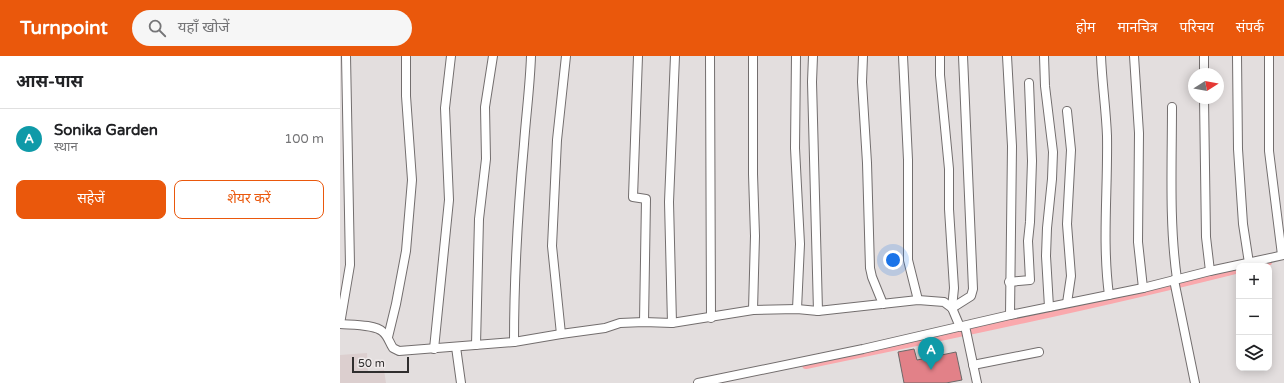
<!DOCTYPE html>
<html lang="hi">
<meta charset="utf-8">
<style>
:root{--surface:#fff;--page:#f6f6f6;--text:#202124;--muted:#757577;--line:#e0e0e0;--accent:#ea580c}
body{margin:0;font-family:"Varela Round","Noto Sans Devanagari",sans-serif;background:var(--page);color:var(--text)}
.controls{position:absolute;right:12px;bottom:12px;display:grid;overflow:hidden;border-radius:8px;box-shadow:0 2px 10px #0003}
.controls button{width:36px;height:36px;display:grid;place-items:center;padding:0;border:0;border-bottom:1px solid var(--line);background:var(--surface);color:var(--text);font:20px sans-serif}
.compass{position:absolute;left:848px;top:12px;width:36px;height:36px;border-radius:50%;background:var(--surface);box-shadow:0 2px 10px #0003;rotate:79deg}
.scale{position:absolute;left:12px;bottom:10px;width:57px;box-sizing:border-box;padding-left:4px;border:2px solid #302e2e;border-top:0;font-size:11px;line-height:14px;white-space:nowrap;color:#302e2e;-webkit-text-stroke:3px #f0ebeb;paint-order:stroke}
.you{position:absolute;left:553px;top:204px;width:14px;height:14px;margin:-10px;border:3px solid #fff;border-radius:50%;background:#1a73e8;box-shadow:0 0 0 6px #1a73e833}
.badge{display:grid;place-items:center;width:26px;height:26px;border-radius:50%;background:var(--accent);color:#fff;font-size:13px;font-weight:700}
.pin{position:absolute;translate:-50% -33px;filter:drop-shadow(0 1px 2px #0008)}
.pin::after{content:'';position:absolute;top:21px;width:14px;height:12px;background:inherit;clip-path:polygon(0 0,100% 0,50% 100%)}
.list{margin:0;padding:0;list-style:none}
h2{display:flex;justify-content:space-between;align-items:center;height:52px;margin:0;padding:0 16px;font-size:17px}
h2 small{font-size:13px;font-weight:400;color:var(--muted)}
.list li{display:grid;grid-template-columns:26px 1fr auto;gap:12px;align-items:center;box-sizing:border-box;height:60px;padding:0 16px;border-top:1px solid var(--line)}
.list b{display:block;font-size:15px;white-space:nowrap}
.list p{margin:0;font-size:13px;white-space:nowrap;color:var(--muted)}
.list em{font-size:13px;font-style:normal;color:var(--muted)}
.actions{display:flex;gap:8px;padding:12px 16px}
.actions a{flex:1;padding:9px 0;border:1px solid var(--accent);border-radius:8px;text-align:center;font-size:14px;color:var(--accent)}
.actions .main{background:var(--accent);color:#fff}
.icon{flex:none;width:22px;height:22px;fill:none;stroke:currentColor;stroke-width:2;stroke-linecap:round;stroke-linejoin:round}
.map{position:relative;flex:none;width:944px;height:327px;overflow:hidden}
header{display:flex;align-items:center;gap:24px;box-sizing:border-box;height:56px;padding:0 20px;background:var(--accent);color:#fff}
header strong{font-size:19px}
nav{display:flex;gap:22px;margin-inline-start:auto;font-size:14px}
.search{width:280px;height:36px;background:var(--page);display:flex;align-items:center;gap:10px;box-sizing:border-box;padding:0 14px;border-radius:22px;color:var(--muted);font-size:15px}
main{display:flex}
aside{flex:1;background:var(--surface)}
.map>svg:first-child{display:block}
.built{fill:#dccfcf}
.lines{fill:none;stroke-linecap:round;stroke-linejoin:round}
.canal{stroke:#faa9ad;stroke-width:8}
.building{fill:#e28188;stroke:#6c6868}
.minor-casing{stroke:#736e6e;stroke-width:10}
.minor{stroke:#fff;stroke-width:8}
</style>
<header>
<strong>Turnpoint</strong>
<div class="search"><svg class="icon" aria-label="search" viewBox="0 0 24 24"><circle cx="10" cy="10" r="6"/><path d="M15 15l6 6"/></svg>यहाँ खोजें</div>
<nav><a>होम</a><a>मानचित्र</a><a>परिचय</a><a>संपर्क</a></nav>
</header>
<main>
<aside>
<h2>आस-पास<small></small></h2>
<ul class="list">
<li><span class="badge" style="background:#0f9aa8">A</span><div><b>Sonika Garden</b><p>स्थान</p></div><em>100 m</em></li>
</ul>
<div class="actions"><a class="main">सहेजें</a><a>शेयर करें</a></div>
</aside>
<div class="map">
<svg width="944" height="327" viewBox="0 0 944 327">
<rect width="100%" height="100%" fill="#e3dede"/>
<path class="built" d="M27 297 28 316 44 314 46 327H0V299Z"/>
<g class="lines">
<g class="canal">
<path d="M913 210 928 206"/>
<path d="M466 309C611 279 756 249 899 213"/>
</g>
</g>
<path class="building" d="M574 293 577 304 616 296 622 324 606 327H564L558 296Z"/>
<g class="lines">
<g class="minor-casing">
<g id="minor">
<path d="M298 0 293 141 306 143 304 266"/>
<path d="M370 0 371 262"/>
<path d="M456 0 455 92 460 188 457 253"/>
<path d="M473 0 472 26 478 255"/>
<path d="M523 0 522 26 527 107 530 212 532 221 543 248"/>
<path d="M563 0 568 104V204L578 244"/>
<path d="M600 0V19L609 113V153L614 232 612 252"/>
<path d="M667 0 672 90 670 259"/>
<path d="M704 0 705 30 713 96 712 123 707 172 706 200 709 251"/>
<path d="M761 0C762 27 766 53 767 80 768 133 762 186 769 239"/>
<path d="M794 0 799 77 798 186 803 232"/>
<path d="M897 0 898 93 903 168 909 207"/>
<path d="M929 0V95L942 199"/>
<path d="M864 18V0"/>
<path d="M864 42 866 181 870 215"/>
<path d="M832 51C832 108 829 167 837 223"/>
<path d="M834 224 855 327"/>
<path d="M669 226 690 224 688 185 690 166 692 105 689 27"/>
<path d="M727 247 731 220 727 168 731 94 727 55"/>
<path d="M612 252 631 240 633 233 623 0"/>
<path d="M413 254 415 180 413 118V0"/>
<path d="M332 267 329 146 335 0"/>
<path d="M0 268C11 269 35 268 43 276 48 280 49 286 53 292L59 295 174 286 221 278 265 272 280 267 304 266 332 267 413 254 457 253 478 255 578 244 604 246 612 252 620 271"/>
<path d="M0 268 10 209 6 0"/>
<path d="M625 270 637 327"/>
<path d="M221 278 212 190 217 84 226 0"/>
<path d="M48 281 56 248 66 195 72 124 66 40V0"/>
<path d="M174 286C174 220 178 154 184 88 186 59 190 30 191 0"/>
<path d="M136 289 139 163 146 103 145 51 153 0"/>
<path d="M116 291 121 327"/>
<path d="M94 293 109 144 105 52 111 0"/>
<path d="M633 309 699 296"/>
<path d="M358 327 523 293 670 259 803 232 870 215 944 199"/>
</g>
</g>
<use href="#minor" class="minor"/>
</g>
</svg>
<div class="controls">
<button>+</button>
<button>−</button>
<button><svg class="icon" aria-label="layers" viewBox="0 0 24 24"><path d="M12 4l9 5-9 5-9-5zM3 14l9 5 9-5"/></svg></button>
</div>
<svg class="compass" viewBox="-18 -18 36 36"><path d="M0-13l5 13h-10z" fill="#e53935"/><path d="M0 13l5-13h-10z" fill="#757577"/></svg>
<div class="scale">50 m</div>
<div class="you"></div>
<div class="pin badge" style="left:591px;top:314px;background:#0f9aa8">A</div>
</div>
</main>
